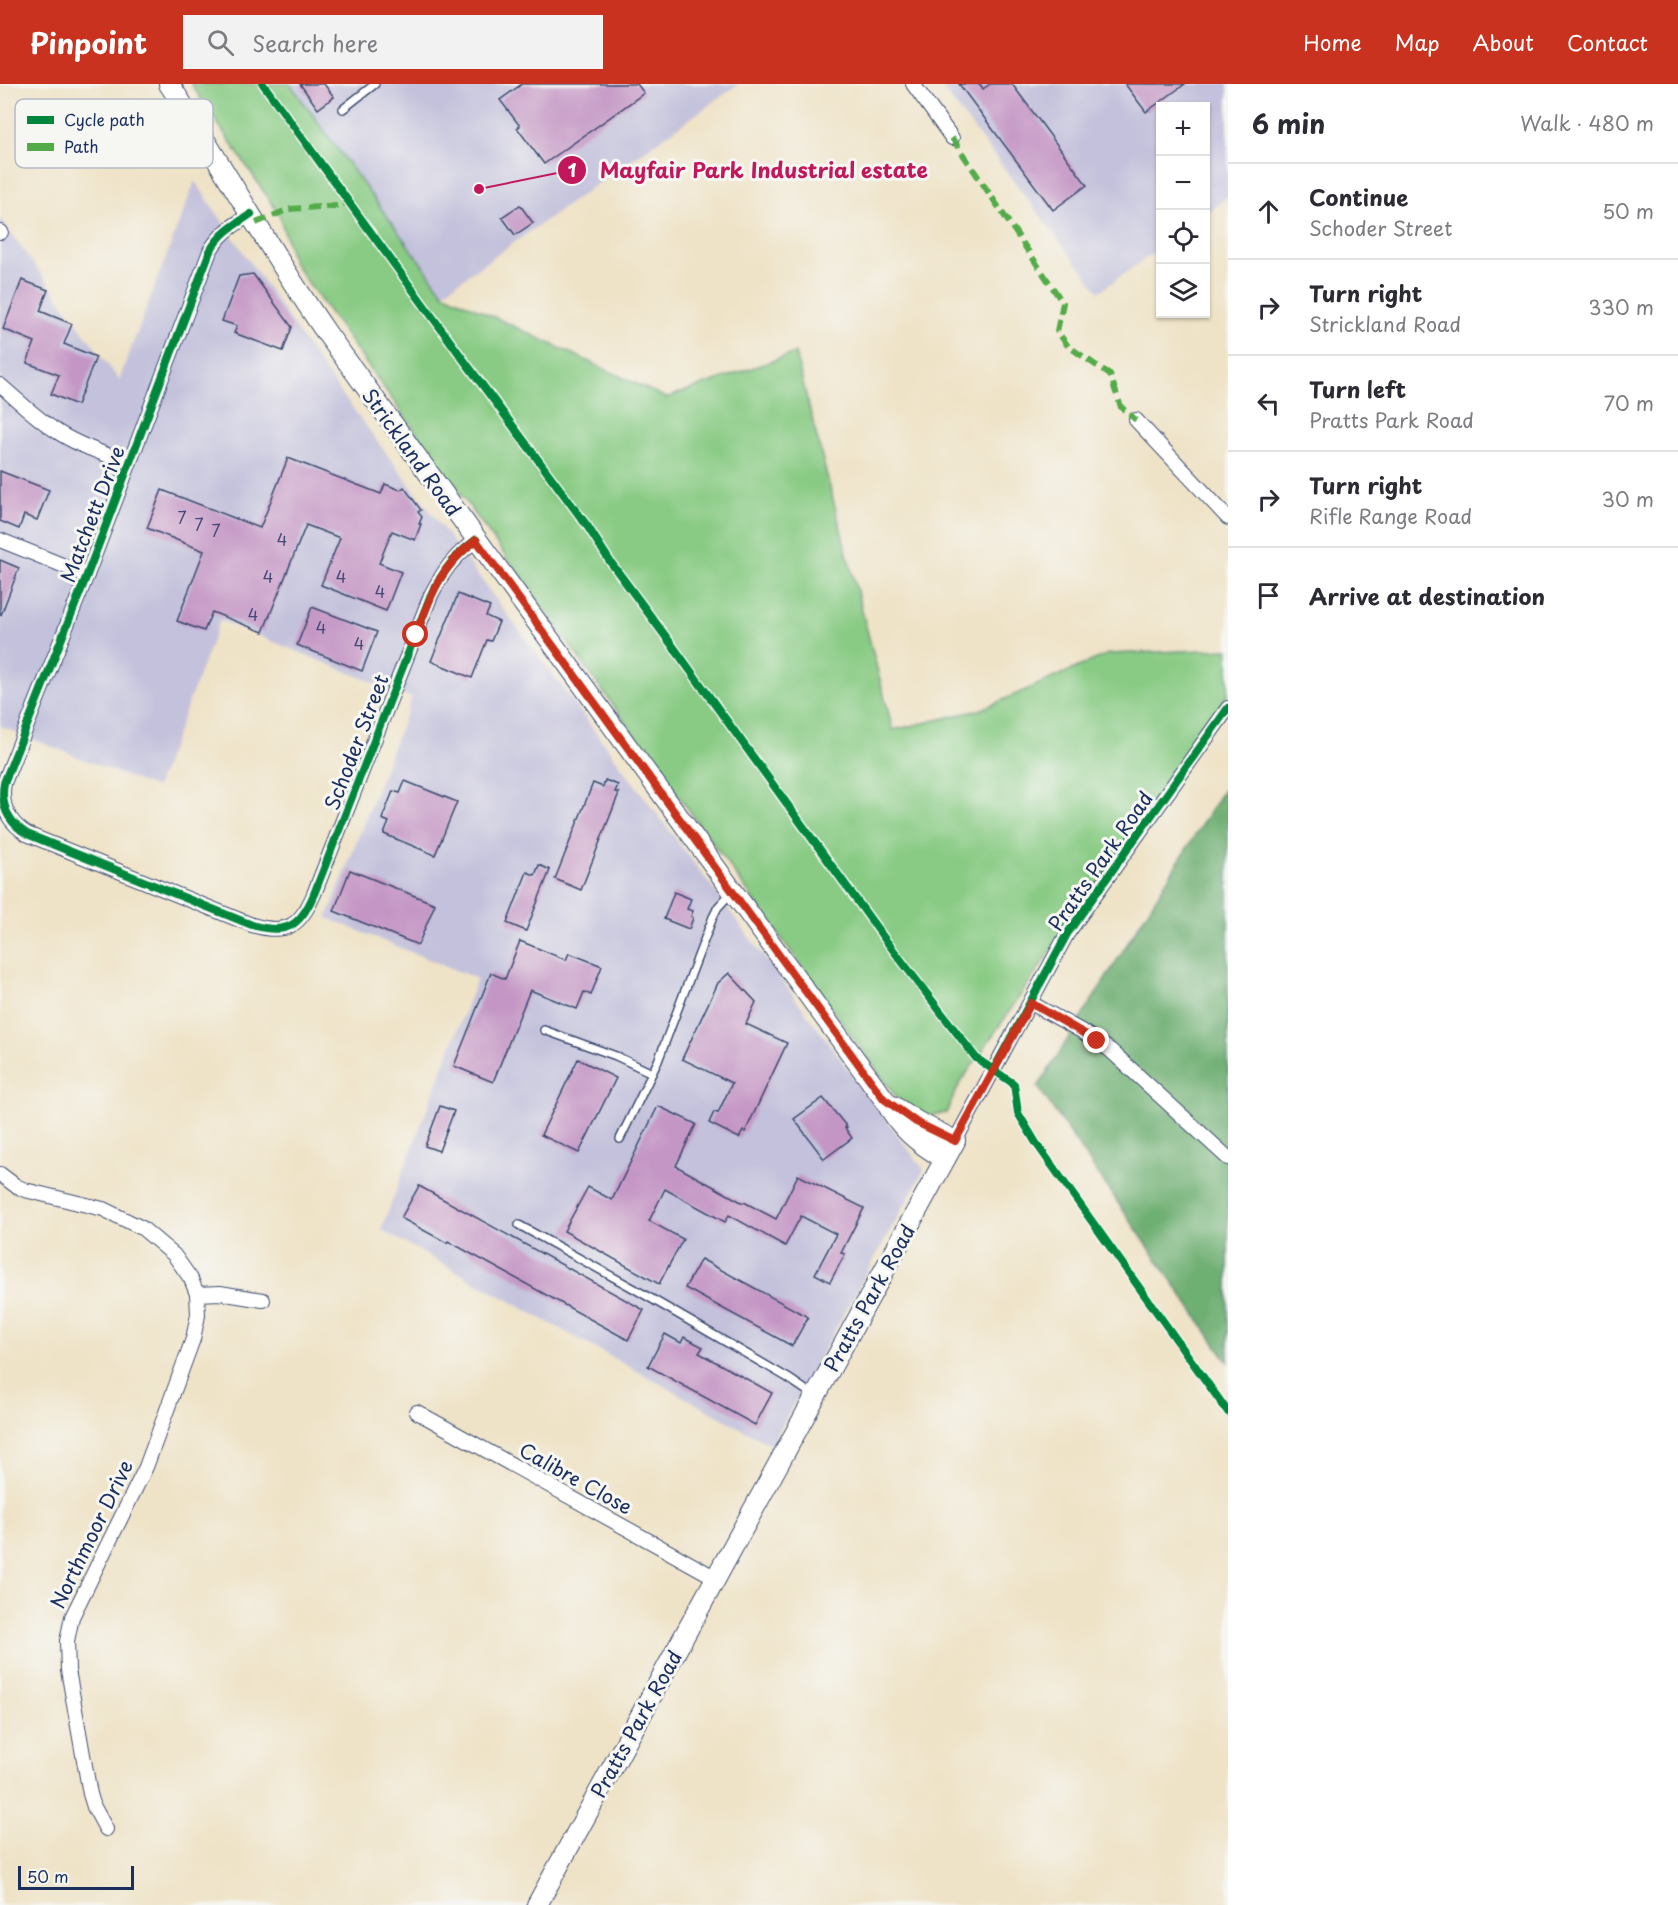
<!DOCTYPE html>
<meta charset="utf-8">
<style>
:root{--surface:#fff;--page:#f2f2f3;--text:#2b2b33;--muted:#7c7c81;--line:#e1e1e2;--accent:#c8321e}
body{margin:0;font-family:"Playpen Sans",sans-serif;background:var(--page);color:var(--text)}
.controls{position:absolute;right:18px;top:18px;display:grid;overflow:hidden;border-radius:0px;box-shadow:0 2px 4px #0004}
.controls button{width:54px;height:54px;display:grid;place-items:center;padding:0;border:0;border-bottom:2px solid var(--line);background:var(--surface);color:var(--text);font:30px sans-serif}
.scale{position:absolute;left:18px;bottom:15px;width:116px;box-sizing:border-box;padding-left:6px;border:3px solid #1b2f5e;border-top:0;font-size:16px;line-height:21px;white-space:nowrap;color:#1b2f5e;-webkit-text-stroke:4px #f6f6f2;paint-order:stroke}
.stop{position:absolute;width:18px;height:18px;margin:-14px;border:4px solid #c8321e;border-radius:50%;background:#fff}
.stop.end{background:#c8321e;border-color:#fff;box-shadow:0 2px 6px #0008}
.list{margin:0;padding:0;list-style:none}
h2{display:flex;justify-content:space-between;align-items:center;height:78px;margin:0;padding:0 24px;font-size:26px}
h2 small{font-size:20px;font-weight:400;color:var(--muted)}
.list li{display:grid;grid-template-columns:39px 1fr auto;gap:18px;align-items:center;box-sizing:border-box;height:96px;padding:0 24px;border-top:2px solid var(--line)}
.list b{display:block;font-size:22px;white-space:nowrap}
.list p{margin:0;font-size:20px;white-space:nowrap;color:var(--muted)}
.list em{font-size:20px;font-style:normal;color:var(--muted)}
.icon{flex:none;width:33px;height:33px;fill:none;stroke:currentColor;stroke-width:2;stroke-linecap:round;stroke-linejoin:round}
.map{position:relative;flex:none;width:1228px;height:1821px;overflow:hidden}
header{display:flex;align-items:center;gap:36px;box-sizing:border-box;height:84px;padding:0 30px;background:var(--accent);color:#fff}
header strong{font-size:28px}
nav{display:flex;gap:33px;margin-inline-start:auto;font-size:21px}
.search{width:420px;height:54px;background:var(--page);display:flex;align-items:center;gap:15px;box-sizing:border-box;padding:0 21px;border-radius:0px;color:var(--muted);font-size:22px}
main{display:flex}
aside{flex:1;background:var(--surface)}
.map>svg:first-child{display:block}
.industrial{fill:#c3c1db}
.green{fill:#89cb84;stroke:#527d71;stroke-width:1.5}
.forest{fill:#6eaf72;stroke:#446f68;stroke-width:1.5}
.building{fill:#c496c5}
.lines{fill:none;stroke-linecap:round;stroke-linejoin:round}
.lane-casing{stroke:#3b4a6e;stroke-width:10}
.street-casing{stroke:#3b4a6e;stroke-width:16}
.secondary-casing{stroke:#3b4a6e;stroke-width:22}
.lane{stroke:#fff;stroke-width:7}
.street{stroke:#fff;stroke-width:14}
.secondary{stroke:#fff;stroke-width:20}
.quiet{stroke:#52ab49;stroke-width:6;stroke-dasharray:12 6;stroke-linecap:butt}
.cycleway-casing{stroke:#f6f6f2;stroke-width:11}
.cycleway{stroke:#00873e;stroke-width:8}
.route{stroke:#c8321e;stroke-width:8}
.labels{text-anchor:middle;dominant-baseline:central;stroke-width:6;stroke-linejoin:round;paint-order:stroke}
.number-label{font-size:16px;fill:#454978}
.street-label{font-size:20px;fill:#1b2f5e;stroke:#f6f6f2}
.key{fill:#f6f6f2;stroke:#b4bac6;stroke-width:1.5}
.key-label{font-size:16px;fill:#1b2f5e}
.leader{fill:none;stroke:#c2185b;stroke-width:2}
.callout-dot{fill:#c2185b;stroke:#f6f6f2;stroke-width:2}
.mark-label{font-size:18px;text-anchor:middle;font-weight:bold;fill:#fff}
.callout-label{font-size:21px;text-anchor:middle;font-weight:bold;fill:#c2185b;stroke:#f6f6f2;stroke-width:6;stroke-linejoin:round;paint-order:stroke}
</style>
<header>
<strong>Pinpoint</strong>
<div class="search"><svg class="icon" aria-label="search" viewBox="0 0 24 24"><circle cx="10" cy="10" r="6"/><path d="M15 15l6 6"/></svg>Search here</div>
<nav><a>Home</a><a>Map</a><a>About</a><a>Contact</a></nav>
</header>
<main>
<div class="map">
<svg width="1228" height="1821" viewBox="0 0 1228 1821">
<rect width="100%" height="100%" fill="#f6f6f2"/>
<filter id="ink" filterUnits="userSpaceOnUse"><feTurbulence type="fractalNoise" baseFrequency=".0167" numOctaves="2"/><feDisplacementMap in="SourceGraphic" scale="12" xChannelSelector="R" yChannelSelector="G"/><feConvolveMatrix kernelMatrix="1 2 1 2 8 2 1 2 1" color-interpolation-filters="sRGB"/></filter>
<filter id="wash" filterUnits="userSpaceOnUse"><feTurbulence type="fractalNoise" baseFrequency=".008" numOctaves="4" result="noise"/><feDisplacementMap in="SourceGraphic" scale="24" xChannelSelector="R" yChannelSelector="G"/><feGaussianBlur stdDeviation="1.35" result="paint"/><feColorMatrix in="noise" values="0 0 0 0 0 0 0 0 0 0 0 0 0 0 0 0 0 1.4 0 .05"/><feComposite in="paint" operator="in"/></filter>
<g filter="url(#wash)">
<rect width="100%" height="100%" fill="#efe3c7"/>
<g class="industrial">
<path d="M290 0H739L443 209Z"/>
<path d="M939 0H1228V112L1206 130V22H1160V164L1099 208Z"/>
<path d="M195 97 318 278 924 1086 771 1361 381 1146 477 895 327 834 412 614 220 536 156 704 0 642V134L119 296Z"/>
</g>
<path class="green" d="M191 0H290L443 209 666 314 795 269 893 646 980 626 1108 570 1228 565V610L960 999 946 1029 926 1032 899 1017 293 178 279 130Z"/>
<path class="forest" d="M1228 698V1278L1038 1003Z"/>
<g id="blocks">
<g class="building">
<path d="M300 0H324L334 13 318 25Z"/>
<path d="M522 0H637L644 9 544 80 517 44 520 42 500 16Z"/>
<path d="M959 0H980L983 5 990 0H1012L1087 101 1053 126Z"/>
<path d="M1125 0H1185L1146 28Z"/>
<path d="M520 121 533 139 515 151 502 133Z"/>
<path d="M253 190 292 243 283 267 234 249 237 242 222 237 239 192Z"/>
<path d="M22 196 48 206 40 227 72 240 64 260 96 273 77 321 51 310 59 291 27 279 35 258 3 245Z"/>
<path d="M288 374 381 410 385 400 400 406 404 403 421 426 418 428 422 433 419 440H421L415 456 392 447 379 479 401 488 386 527 321 501 340 454 306 441 263 548 212 528 204 547 177 537 204 467 147 444 162 406 260 444Z"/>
<path d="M0 387 49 406 37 436 24 431 19 445 0 437Z"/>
<path d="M0 476 19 484 1 531H0Z"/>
<path d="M458 510 490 523 486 532 499 538 491 557 487 556 472 594 431 577Z"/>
<path d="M312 523 377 548 362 587 297 561Z"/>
<path d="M605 696 618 701 615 708 619 709 581 806 555 795 593 699 603 703Z"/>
<path d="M405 697 457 718 435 771 384 750 389 738 382 735 393 707 400 709Z"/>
<path d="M539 781 550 786 526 847 507 839 527 788 535 791Z"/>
<path d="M350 786 435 820 418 861 334 827Z"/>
<path d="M674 808 691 815 687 825 693 827 691 832 693 834 689 845 664 835Z"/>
<path d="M520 857 566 876 569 869 602 882 591 911 584 908 577 925 530 906 493 998 454 982 491 889 505 895Z"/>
<path d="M729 889 756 918 746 940 787 959 745 1048 743 1047 739 1054 709 1039 714 1028 718 1029 732 999 682 975 718 899Z"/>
<path d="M578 975 616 994 579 1069 541 1051Z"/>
<path d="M823 1014 847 1043 845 1044 852 1054 824 1075 794 1035Z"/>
<path d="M440 1022 454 1027 439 1067 425 1062Z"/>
<path d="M658 1022 696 1040 676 1082 743 1119 744 1118 776 1135 798 1091 864 1124 841 1169 845 1170 830 1198 815 1190 836 1150 801 1132 785 1162 729 1131 725 1138 665 1105 649 1137 683 1155 659 1200 564 1147 588 1103 612 1116Z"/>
<path d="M419 1102 644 1226 628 1256 448 1157 447 1159 401 1134Z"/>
<path d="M701 1175 808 1233 792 1262 685 1204Z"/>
<path d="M665 1250 681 1259 684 1253 703 1263 699 1269 772 1309 755 1341 648 1282Z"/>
</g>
</g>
</g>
<g filter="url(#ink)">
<use href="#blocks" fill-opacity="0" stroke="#3b4a6e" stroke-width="1.5"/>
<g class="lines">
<g class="lane-casing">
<g id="lane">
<path d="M343 25 375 0"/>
<path d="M544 946 616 972 652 989"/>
<path d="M620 1055 658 977 713 833 718 823 731 809"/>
<path d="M519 1141 633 1204 788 1294 813 1311"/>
</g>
</g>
<g class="street-casing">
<g id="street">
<path d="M913 0 952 54"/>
<path d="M251 130C234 141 220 149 210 167L87 491 4 699C0 721 8 738 27 750L252 841C286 851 300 843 314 810L431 511C444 486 454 472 476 456"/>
<path d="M0 148H1"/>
<path d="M0 301C20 318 39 337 61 350 82 363 107 371 129 379"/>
<path d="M1136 336 1228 434"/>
<path d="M0 456 87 491"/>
<path d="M1031 919 1083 948 1110 966 1228 1074"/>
<path d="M955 1057 1067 850 1228 624"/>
<path d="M0 1090 16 1102 25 1106 103 1125 142 1144 174 1171 191 1195 197 1210 198 1231 193 1255 146 1383 72 1533 67 1557 68 1586 90 1710 94 1723 106 1745"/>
<path d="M197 1210 220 1209 263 1216"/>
<path d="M417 1328 716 1494"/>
</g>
</g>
<g class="secondary-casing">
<g id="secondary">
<path d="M169 0C224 83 271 170 328 251L884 1015C901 1045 916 1058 945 1075"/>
<path d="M537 1821 955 1057 916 1037 893 1022"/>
</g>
</g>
<use href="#lane" class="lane"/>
<use href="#street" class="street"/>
<use href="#secondary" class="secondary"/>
<g class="quiet">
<path d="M952 54 1063 219 1057 247 1068 262 1110 291 1121 323 1136 336"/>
<path d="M256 139 289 125 337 122 349 118"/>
</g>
<g class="cycleway-casing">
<g id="cycleway">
<path d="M263 0 463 275 588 443 609 476 669 557 884 854 976 974 1014 1000 1018 1029 1036 1059 1228 1328"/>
<path d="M251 130C234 141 220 149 210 167L87 491 4 699C0 721 8 738 27 750L252 841C286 851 300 843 314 810L431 511C444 486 454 472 476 456"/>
<path d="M993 987 1067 850 1228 624"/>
</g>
</g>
<use href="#cycleway" class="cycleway"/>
</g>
</g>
<g class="lines" filter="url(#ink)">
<path class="route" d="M416 551C432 509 439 484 476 456L884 1015 916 1038 955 1057 1031 919 1097 957"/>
</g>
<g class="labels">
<g class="number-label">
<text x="182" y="433">7</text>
<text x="199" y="440">7</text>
<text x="216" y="446">7</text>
<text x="282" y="455">4</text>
<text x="268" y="492">4</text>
<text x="341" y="492">4</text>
<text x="380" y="507">4</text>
<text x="253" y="530">4</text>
<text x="321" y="543">4</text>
<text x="359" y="559">4</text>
</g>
<g class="street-label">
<text transform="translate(412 368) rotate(54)">Strickland Road</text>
<text transform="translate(92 430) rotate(-69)">Matchett Drive</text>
<text transform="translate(356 658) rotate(-69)">Schoder Street</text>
<text transform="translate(1100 777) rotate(-55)">Pratts Park Road</text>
<text transform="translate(869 1214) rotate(-61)">Pratts Park Road</text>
<text transform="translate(576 1394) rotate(29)">Calibre Close</text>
<text transform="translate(91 1450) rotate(-64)">Northmoor Drive</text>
<text transform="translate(636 1640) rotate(-61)">Pratts Park Road</text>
</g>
</g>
<rect x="15" y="15" width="198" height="69" rx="9" class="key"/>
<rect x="27" y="32" width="27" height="8" fill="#00873e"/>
<rect x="27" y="59" width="27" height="8" fill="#52ab49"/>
<g class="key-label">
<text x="64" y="42">Cycle path</text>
<text x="64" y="69">Path</text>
</g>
<path class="leader" d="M479 105L572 86"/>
<g class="callout-dot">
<circle cx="479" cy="105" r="6"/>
<circle cx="572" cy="86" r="15"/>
</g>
<g class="mark-label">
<text x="572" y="93">1</text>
</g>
<g class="callout-label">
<text x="764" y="94">Mayfair Park Industrial estate</text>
</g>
</svg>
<div class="controls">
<button>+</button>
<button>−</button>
<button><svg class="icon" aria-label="locate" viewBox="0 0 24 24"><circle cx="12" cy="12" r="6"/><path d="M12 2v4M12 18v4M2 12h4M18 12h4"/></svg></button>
<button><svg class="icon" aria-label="layers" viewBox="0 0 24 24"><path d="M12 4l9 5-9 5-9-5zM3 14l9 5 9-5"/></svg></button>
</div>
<div class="scale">50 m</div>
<div class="stop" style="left:416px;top:551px"></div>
<div class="stop end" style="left:1097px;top:957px"></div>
</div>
<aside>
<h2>6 min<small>Walk · 480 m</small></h2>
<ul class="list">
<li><svg class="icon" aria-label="ahead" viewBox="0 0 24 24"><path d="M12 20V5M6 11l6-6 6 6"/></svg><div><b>Continue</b><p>Schoder Street</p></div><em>50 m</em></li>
<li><svg class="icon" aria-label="right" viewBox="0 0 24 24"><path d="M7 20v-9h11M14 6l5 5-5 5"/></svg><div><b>Turn right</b><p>Strickland Road</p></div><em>330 m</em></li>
<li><svg class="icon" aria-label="left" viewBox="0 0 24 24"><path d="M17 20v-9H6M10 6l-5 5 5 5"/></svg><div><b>Turn left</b><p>Pratts Park Road</p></div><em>70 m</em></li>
<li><svg class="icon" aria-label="right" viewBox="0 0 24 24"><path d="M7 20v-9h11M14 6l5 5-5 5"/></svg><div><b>Turn right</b><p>Rifle Range Road</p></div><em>30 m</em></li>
<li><svg class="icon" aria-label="arrive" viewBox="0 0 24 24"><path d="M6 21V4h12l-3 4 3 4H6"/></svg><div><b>Arrive at destination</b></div></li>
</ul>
</aside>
</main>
